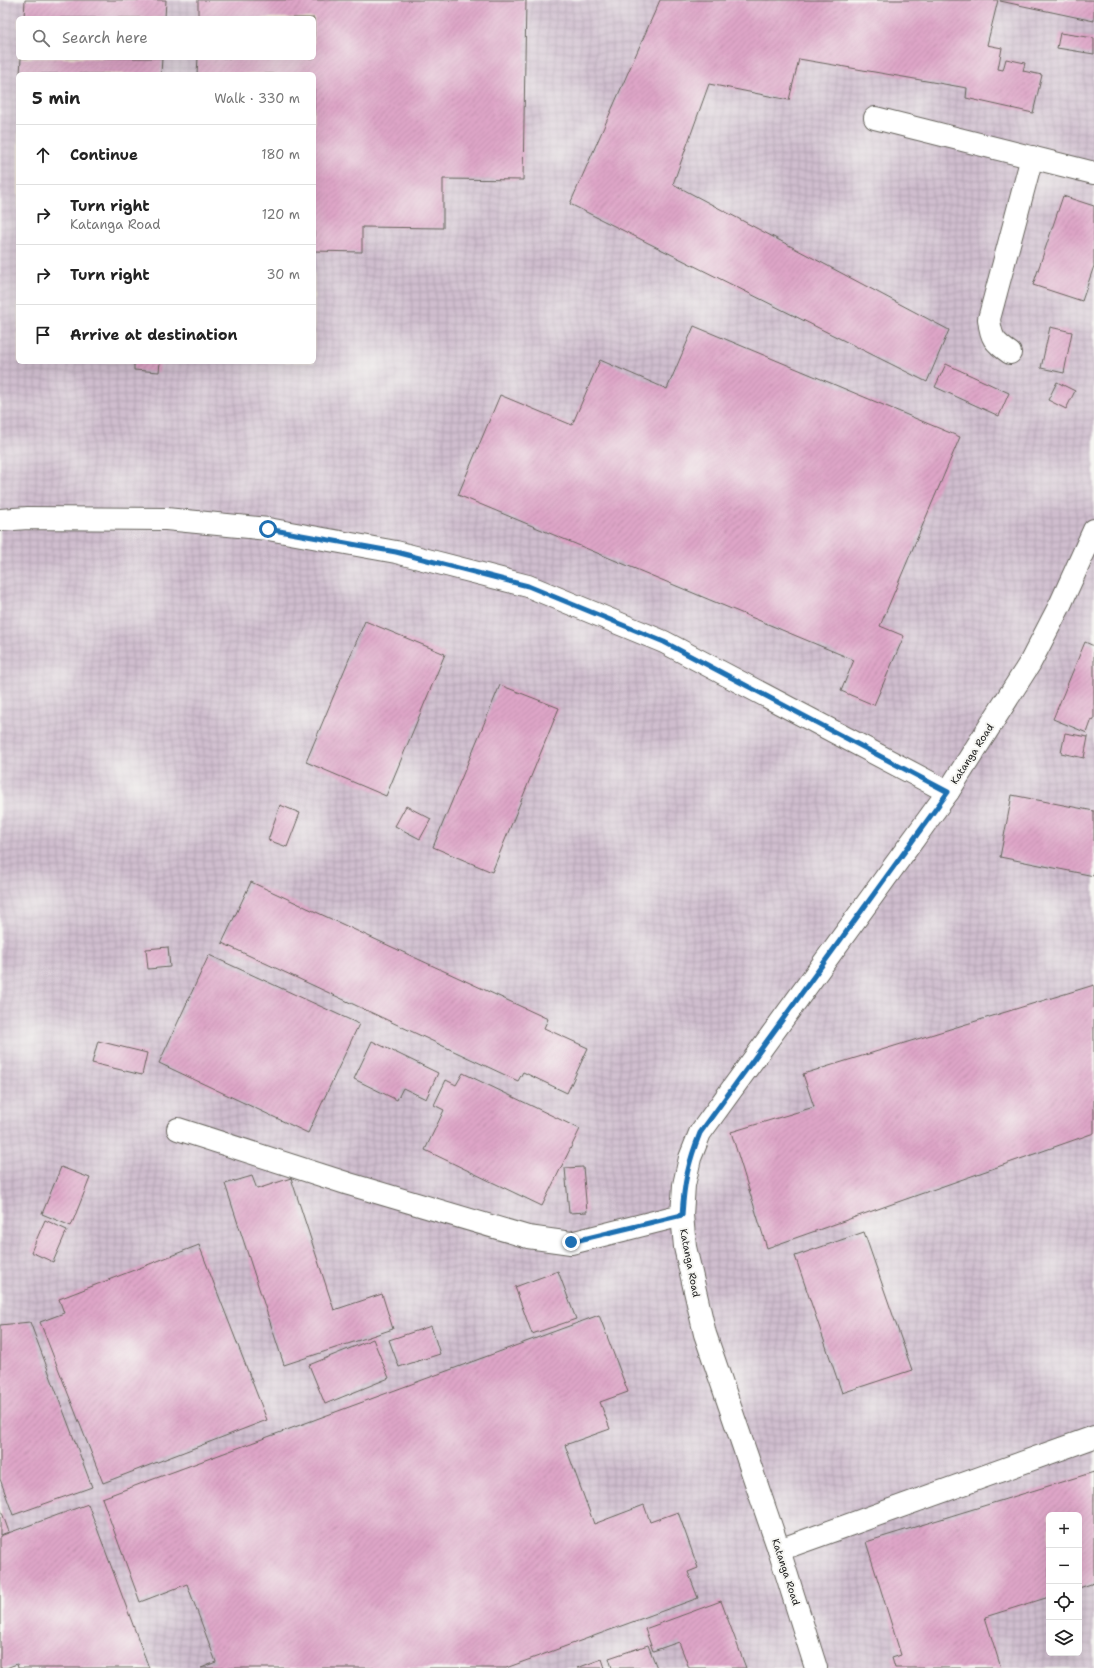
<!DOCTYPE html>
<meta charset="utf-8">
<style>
:root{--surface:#fff;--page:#f2f2f2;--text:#222;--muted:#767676;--line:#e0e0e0}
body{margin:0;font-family:"Shantell Sans",sans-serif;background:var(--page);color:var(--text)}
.controls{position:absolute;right:12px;bottom:12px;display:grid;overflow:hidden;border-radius:6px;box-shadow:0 4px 16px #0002}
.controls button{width:36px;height:36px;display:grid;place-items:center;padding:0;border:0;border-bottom:1px solid var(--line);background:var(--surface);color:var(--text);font:20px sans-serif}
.stop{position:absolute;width:12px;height:12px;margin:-9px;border:3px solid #1f6fb2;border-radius:50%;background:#fff}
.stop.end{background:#1f6fb2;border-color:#fff;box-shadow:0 1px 4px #0008}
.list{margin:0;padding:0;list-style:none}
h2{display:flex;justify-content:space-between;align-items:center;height:52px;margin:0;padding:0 16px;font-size:17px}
h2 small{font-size:13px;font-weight:400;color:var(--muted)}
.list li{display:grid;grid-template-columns:26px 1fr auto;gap:12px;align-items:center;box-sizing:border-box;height:60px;padding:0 16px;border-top:1px solid var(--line)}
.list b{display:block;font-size:15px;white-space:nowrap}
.list p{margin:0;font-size:13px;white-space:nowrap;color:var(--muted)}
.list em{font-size:13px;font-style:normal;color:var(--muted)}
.icon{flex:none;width:22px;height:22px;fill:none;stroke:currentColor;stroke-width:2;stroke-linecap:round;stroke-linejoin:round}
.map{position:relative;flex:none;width:1094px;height:1668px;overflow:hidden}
.search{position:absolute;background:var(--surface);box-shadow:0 4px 16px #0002;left:16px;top:16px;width:300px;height:44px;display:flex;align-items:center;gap:10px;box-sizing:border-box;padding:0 14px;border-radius:6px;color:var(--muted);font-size:15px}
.panel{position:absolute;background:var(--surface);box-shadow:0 4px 16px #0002;left:16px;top:72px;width:300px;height:292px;border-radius:6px}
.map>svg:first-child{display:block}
.industrial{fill:url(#industrial-grid);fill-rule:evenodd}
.building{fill:url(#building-hatch)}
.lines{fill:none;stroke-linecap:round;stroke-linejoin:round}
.minor-casing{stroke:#67645d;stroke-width:24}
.minor{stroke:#fff;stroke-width:22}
.route{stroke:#1f6fb2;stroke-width:5}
.labels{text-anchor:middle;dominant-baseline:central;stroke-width:4;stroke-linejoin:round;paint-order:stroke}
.street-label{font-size:10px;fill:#1c1c1c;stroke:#f6f6f2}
</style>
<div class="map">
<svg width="1094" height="1668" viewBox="0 0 1094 1668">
<defs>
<pattern id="industrial-grid" width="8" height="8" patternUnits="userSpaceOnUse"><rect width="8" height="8" fill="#cfbdce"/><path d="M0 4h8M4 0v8" fill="none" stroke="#b1a2b0"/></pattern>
<pattern id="building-hatch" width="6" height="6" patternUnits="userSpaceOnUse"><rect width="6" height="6" fill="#dea5c7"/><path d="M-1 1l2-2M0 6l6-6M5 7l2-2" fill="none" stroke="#be8daa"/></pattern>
</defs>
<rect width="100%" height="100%" fill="#f6f6f2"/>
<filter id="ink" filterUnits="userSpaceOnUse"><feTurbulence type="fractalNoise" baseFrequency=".025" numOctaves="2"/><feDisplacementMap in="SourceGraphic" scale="8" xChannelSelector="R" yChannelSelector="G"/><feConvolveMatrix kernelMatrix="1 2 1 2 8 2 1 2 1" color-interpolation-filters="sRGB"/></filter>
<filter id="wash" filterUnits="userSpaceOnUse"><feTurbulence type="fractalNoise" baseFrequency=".012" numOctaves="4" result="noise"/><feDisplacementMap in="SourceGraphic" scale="16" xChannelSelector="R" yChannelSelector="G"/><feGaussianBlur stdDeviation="0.9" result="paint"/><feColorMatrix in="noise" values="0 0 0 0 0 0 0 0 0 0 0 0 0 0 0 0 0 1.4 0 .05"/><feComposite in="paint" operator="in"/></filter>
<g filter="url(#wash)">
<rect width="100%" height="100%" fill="#f2e9d5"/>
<path class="industrial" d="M0 0H1094V1668H0ZM18 18H314V58H18ZM18 74H314V362H18ZM1049 1515H1079V1653H1049Z"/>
<g id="blocks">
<g class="building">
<path d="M25 0H166L165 18H24Z"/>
<path d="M198 0H526L523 180 443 179V228L362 227V252L314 251V74H197L198 58H314V18H198Z"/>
<path d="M660 0H998L987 45 1002 48 998 69 1003 70 1006 59 1025 63 1023 71 1042 75 1033 113 966 98 967 88 799 59 789 100 709 84 673 184 949 330 927 382 570 204Z"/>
<path d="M1000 0H1094V21L1000 1Z"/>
<path d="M1060 33 1094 38V54L1057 48Z"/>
<path d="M21 58H162L161 74H20Z"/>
<path d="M1063 196 1094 206V266L1082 301 1033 285Z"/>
<path d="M694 326 960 437 880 626 904 636 874 705 841 691 854 660 458 495 500 395 572 425 600 360 667 389Z"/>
<path d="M1050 327 1072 332 1064 373 1041 368Z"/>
<path d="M134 362H160L159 372 134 370Z"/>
<path d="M946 364 1009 393 999 416 935 387Z"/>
<path d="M1057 382 1075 391 1066 409 1048 400Z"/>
<path d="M365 621 445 654 386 796 306 762Z"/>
<path d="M1085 642 1094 646V720L1092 719 1087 733 1053 719Z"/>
<path d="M500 685 559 708 492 872 433 847Z"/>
<path d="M1065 733 1088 737 1084 758 1061 753Z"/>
<path d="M1012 795 1094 811V876L1000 857Z"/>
<path d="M280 805 300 813 287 847 268 840Z"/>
<path d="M406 806 431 819 420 839 395 826Z"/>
<path d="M251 882 548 1019 544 1028 588 1048 567 1093 523 1072 518 1081 222 943Z"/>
<path d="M168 947 170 967 148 969 146 949Z"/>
<path d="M209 955 359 1024 308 1133 159 1063Z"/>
<path d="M1094 985V1133L767 1248 731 1132 814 1107 803 1074Z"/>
<path d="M98 1041 147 1053 142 1075 92 1063Z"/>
<path d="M372 1041 438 1073 426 1099 403 1088 397 1100 354 1079Z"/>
<path d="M463 1073 580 1129 542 1206 425 1150 444 1110 434 1105 446 1080 456 1085Z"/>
<path d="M61 1167 90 1178 71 1226 42 1214Z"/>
<path d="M583 1167 587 1212 569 1213 565 1168Z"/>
<path d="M252 1176 257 1189 291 1178 334 1310 382 1294 393 1329 284 1365 225 1184Z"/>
<path d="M45 1220 67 1230 53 1262 31 1252Z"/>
<path d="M864 1232 912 1370 842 1393 795 1256Z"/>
<path d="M199 1245 267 1420 103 1483 40 1322 64 1313 59 1299Z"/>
<path d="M558 1271 576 1319 532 1334 515 1287Z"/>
<path d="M599 1315 628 1392 600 1402 610 1429 565 1445 594 1524 644 1505 650 1522 678 1512 698 1568 688 1572 698 1598 506 1668H201L216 1662 187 1584 140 1602 102 1498Z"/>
<path d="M30 1322 92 1487 13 1515 0 1479V1325Z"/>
<path d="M431 1326 440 1354 399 1367 389 1340Z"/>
<path d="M373 1339 389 1378 325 1404 309 1365Z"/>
<path d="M1094 1472V1583L1079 1588V1515H1049V1597L985 1617 1001 1668H895L892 1658 901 1655 866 1542Z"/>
<path d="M88 1504 149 1668H18L17 1664 6 1668H0V1536Z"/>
<path d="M0 1507 9 1532 0 1535Z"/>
<path d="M721 1601 746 1668H689L679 1642 653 1651 645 1629Z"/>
<path d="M648 1645 657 1668H612L609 1658Z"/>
<path d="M602 1659 605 1668H577Z"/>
</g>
</g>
</g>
<g filter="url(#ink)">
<use href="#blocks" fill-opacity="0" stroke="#67645d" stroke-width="1"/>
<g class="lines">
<g class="minor-casing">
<g id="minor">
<path d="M875 118 1094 173"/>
<path d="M1010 353C994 342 991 338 989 319L1032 157"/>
<path d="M0 520 28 518 166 519 268 529 396 552 528 586 664 642 948 792"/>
<path d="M178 1129 349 1184 528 1237 571 1243 682 1215"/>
<path d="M779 1550 1094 1437"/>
<path d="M816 1668 779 1550 705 1334 685 1247 682 1215 684 1185 690 1158 700 1133 948 792 1030 663 1060 605 1094 530"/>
</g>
</g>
<use href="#minor" class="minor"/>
</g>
</g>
<g class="lines" filter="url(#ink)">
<path class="route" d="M268 529 396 552 528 586 664 642 948 792 700 1133C688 1163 684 1183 682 1215L571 1242"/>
</g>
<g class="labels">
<g class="street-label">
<text transform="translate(972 754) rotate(-57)">Katanga Road</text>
<text transform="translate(690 1263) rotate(79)">Katanga Road</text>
<text transform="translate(786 1572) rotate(72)">Katanga Road</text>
</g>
</g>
</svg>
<div class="controls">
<button>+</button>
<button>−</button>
<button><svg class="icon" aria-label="locate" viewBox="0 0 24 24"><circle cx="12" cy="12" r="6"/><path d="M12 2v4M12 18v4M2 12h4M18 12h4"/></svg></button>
<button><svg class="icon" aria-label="layers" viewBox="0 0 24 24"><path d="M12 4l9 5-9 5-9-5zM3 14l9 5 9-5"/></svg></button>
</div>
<div class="stop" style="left:268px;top:529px"></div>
<div class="stop end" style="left:571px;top:1242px"></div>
<div class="search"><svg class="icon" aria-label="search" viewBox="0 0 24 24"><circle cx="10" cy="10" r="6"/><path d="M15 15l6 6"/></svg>Search here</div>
<section class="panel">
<h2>5 min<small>Walk · 330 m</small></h2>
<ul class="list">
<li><svg class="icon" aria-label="ahead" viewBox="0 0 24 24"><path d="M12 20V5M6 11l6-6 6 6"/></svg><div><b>Continue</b></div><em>180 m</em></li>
<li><svg class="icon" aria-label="right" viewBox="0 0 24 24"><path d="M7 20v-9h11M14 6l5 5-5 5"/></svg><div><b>Turn right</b><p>Katanga Road</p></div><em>120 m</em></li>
<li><svg class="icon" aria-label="right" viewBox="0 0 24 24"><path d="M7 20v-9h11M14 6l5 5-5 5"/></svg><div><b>Turn right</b></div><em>30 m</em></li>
<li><svg class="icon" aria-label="arrive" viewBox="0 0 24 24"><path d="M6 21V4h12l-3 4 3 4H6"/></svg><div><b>Arrive at destination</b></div></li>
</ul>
</section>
</div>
